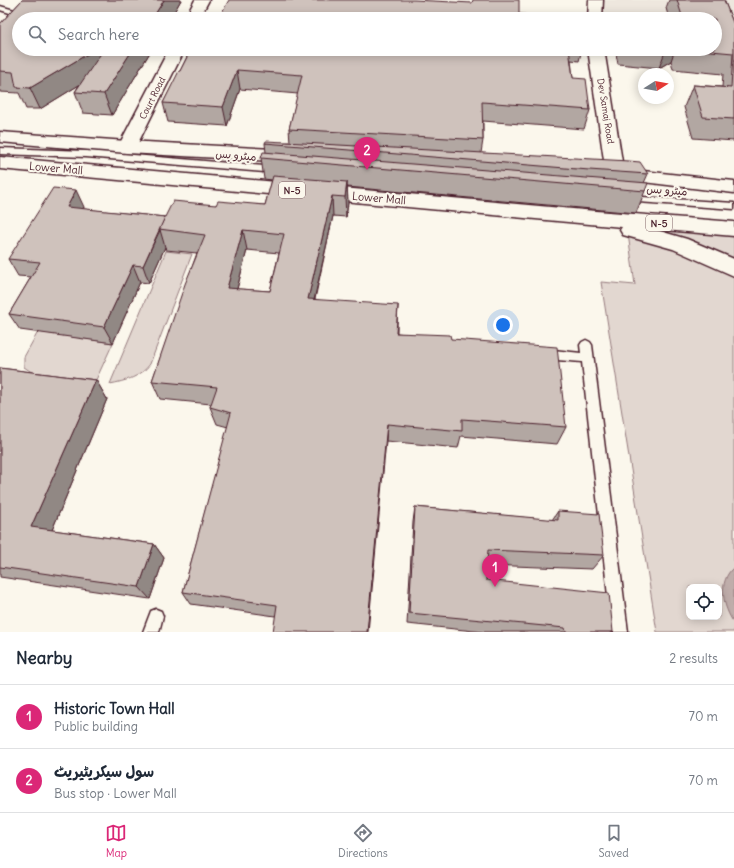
<!DOCTYPE html>
<meta charset="utf-8">
<style>
:root{--surface:#fff;--page:#f2f2f3;--text:#1f2937;--muted:#747a83;--line:#e0e1e3;--accent:#db2777}
body{margin:0;font-family:Delius,"Playpen Sans Arabic",sans-serif;background:var(--page);color:var(--text)}
.controls{position:absolute;right:12px;bottom:12px;display:grid;overflow:hidden;border-radius:8px;box-shadow:0 2px 10px #0003}
.controls button{width:36px;height:36px;display:grid;place-items:center;padding:0;border:0;border-bottom:1px solid var(--line);background:var(--surface);color:var(--text);font:20px sans-serif}
.compass{position:absolute;left:638px;top:68px;width:36px;height:36px;border-radius:50%;background:var(--surface);box-shadow:0 2px 10px #0003;rotate:79deg}
.you{position:absolute;left:503px;top:325px;width:14px;height:14px;margin:-10px;border:3px solid #fff;border-radius:50%;background:#1a73e8;box-shadow:0 0 0 6px #1a73e833}
.badge{display:grid;place-items:center;width:26px;height:26px;border-radius:50%;background:var(--accent);color:#fff;font-size:13px;font-weight:700}
.pin{position:absolute;translate:-50% -33px;filter:drop-shadow(0 1px 2px #0008)}
.pin::after{content:'';position:absolute;top:21px;width:14px;height:12px;background:inherit;clip-path:polygon(0 0,100% 0,50% 100%)}
.list{margin:0;padding:0;list-style:none}
h2{display:flex;justify-content:space-between;align-items:center;height:52px;margin:0;padding:0 16px;font-size:17px}
h2 small{font-size:13px;font-weight:400;color:var(--muted)}
.list li{display:grid;grid-template-columns:26px 1fr auto;gap:12px;align-items:center;box-sizing:border-box;height:64px;padding:0 16px;border-top:1px solid var(--line)}
.list b{display:block;font-size:15px;white-space:nowrap}
.list p{margin:0;font-size:13px;white-space:nowrap;color:var(--muted)}
.list em{font-size:13px;font-style:normal;color:var(--muted)}
.icon{flex:none;width:22px;height:22px;fill:none;stroke:currentColor;stroke-width:2;stroke-linecap:round;stroke-linejoin:round}
.map{position:relative;flex:none;width:734px;height:632px;overflow:hidden}
.search{position:absolute;background:var(--surface);box-shadow:0 2px 10px #0003;left:12px;right:12px;top:12px;height:44px;display:flex;align-items:center;gap:10px;box-sizing:border-box;padding:0 14px;border-radius:22px;color:var(--muted);font-size:15px}
.sheet{height:180px;background:var(--surface)}
nav{display:flex;justify-content:space-around;align-items:center;box-sizing:border-box;height:56px;border-top:1px solid var(--line);background:var(--surface);font-size:11px;color:var(--muted)}
nav a{display:grid;justify-items:center;gap:2px}
nav .on{color:var(--accent)}
.map>svg:first-child{display:block}
.built{fill:#eee7de}
.green{fill:#e2d7d0;stroke:#967b7e;fill-rule:evenodd}
.water{fill:#bfadaa;stroke:#907477}
.lines{fill:none;stroke-linecap:round;stroke-linejoin:round}
.service-casing{stroke:#4a1f2b;stroke-width:3}
.minor-casing{stroke:#4a1f2b;stroke-width:3}
.secondary-casing{stroke:#4a1f2b;stroke-width:3}
.primary-casing{stroke:#4a1f2b;stroke-width:3}
.service{fill:#fbf7ec;fill-rule:evenodd}
.minor{fill:#fbf7ec;fill-rule:evenodd}
.secondary{fill:#fbf7ec;fill-rule:evenodd}
.primary{fill:#fbf7ec;fill-rule:evenodd}
.wall{fill:#b2a7a2;stroke:#4a1f2b;fill-rule:evenodd}
.shaded-wall{fill:#918884;stroke:#4a1f2b}
.building{fill:#cfc2bc;stroke:#4a1f2b;fill-rule:evenodd}
.labels{text-anchor:middle;dominant-baseline:central;stroke-width:4;stroke-linejoin:round;paint-order:stroke}
.far-street-label{font-size:9px;fill:#4a1f2b;stroke:#fbf7ec}
.shield{fill:#fbf7ec;stroke:#7f6065;stroke-width:1}
.shield-label{font-size:10px;font-weight:bold;fill:#4a1f2b}
.street-label{font-size:11px;fill:#4a1f2b;stroke:#fbf7ec}
</style>
<div class="map">
<svg width="734" height="632" viewBox="0 0 734 632">
<rect width="100%" height="100%" fill="#fbf7ec"/>
<filter id="ink" filterUnits="userSpaceOnUse"><feTurbulence type="fractalNoise" baseFrequency=".025" numOctaves="2"/><feDisplacementMap in="SourceGraphic" scale="8" xChannelSelector="R" yChannelSelector="G"/><feConvolveMatrix kernelMatrix="1 2 1 2 8 2 1 2 1" color-interpolation-filters="sRGB"/></filter>
<g filter="url(#ink)">
<path class="built" d="M596 0H734V65L715 49V19H595Z"/>
<g class="green">
<path d="M627 226 734 236V632H657L601 282 635 285ZM689 587H719V617H689Z"/>
<path d="M166 251 192 254 150 364C141 377 125 381 110 384Z"/>
<path d="M38 332 113 343 95 382 33 373 24 367V357Z"/>
</g>
<path class="water" d="M734 567V623C723 607 717 582 734 567Z"/>
<g class="lines">
<g class="service-casing">
<g id="service">
<path d="M0 6 18 11 26 19 19 20 13 14 0 10Z"/>
<path d="M0 148 86 151 277 167 282 170 277 173 86 157 0 154Z"/>
<path d="M627 196 734 203V209L624 201 622 199Z"/>
<path d="M586 340 590 342 592 345 628 632H612L582 362 544 359 540 357 538 354 540 351 544 349 581 353 580 345 582 342Z"/>
<path d="M156 609 161 611 163 616 159 632H143L151 611Z"/>
</g>
</g>
<g class="minor-casing">
<g id="minor">
<path d="M195 0H209L199 19H185Z"/>
<path d="M169 49H185L136 147 133 151 127 153 121 151 118 147Z"/>
</g>
</g>
<g class="secondary-casing">
<g id="secondary">
<path d="M589 0H603L602 19H588Z"/>
<path d="M588 49H604L624 174 621 178 615 180 609 178 606 174Z"/>
</g>
</g>
<g class="primary-casing">
<g id="primary">
<path d="M0 132 127 141 292 150 298 152 301 156 298 160 292 162 127 153 0 142Z"/>
<path d="M0 157 584 210 734 222V236L653 229 687 239 734 259V276L673 249 623 235 620 230 622 227 0 169Z"/>
<path d="M616 168 734 181V193L610 178 607 174 610 170Z"/>
</g>
</g>
<use href="#service" class="service"/>
<use href="#minor" class="minor"/>
<use href="#secondary" class="secondary"/>
<use href="#primary" class="primary"/>
</g>
<g class="wall">
<path d="M22 0H181L170 19H19V49H152L112 115 83 113 75 92 79 85 40 109H26L19 93 0 92V24Z"/>
<path d="M669 0H724L734 25V141L693 138 684 107 693 85 722 87 723 74 673 69 671 61 659 68 618 64 615 49H715V19H669L666 8Z"/>
<path d="M191 49H582L579 61 571 60 573 78 590 110 584 129 483 121V140L481 153 648 174 644 183 645 191 636 213 347 187 348 203 346 217 333 216 315 299 397 325V333L451 339 566 427 557 444 461 436 458 448 386 441 275 616 191 604 183 592 228 427 217 424 210 407 211 404 160 399 152 381 197 253 166 250 165 247 149 283 140 282 113 343 20 330 9 314 31 277 18 276 8 259 84 207 83 209 165 217 216 205H265L272 180 264 179 261 158 266 153 265 143 290 142 289 129 298 94 240 89 227 126 168 122 163 103 180 71ZM247 250 279 253 270 291 237 289Z"/>
<path d="M0 368 96 380 107 399 52 530 154 544 164 558 150 599 0 577Z"/>
<path d="M415 507 552 520 558 511 604 555 592 569 487 565 486 580 613 632H484L407 624 413 522Z"/>
</g>
<g class="shaded-wall">
<path d="M164 0H181L170 19H152Z"/>
<path d="M96 49H111L115 63 40 109 30 88Z"/>
<path d="M133 49H152L112 115 104 94Z"/>
<path d="M666 49H675L671 61 659 68Z"/>
<path d="M237 70 240 89 227 126 223 107Z"/>
<path d="M347 182 348 203 346 217 345 197Z"/>
<path d="M76 190 84 207 75 224 67 207Z"/>
<path d="M332 196 333 216 310 318 308 299Z"/>
<path d="M160 230 165 247 149 283 143 266Z"/>
<path d="M243 230 247 250 232 308 227 288Z"/>
<path d="M133 265 140 282 113 343 104 327Z"/>
<path d="M398 305 397 325 395 351 396 333Z"/>
<path d="M96 380 107 399 47 542 31 527Z"/>
<path d="M387 424 386 441 368 632H367Z"/>
<path d="M154 544 164 558 150 599 139 587Z"/>
</g>
<g class="building">
<path d="M22 0H164L152 19H19V49H96L30 88 16 87 13 72 0 71V24Z"/>
<path d="M229 0H414L472 3 473 0H519V14L580 18V19H218Z"/>
<path d="M677 0H724L734 25V119L703 117 693 85 731 88 733 53 689 49H715V19H683Z"/>
<path d="M104 49H133L104 94 75 92Z"/>
<path d="M191 49H569L573 78 586 79 590 110 482 102 483 140 289 129 302 75 237 70 223 107 163 103 179 71H180Z"/>
<path d="M266 141 629 161 640 162 648 174 589 170 265 143Z"/>
<path d="M263 152 648 183 645 191 261 158Z"/>
<path d="M273 176 347 182 345 197 332 196 308 299 398 305 396 333 450 335 451 339 557 347 566 427 462 419V431L387 424 367 632H273L277 605 183 592 231 413 210 407 217 387 152 381 185 284 205 235 159 229 173 201 216 205 218 201 265 205ZM243 230 284 234 270 291 227 288Z"/>
<path d="M53 188 76 190 67 207 165 217 143 266 133 265 104 327 9 314 40 262 8 259Z"/>
<path d="M0 368 96 380 31 527 154 544 139 587 0 567Z"/>
<path d="M415 507 558 520V511L599 514 604 555 488 550 486 580 609 593 613 632H566L565 628 409 613Z"/>
</g>
</g>
<g class="labels">
<g class="far-street-label">
<text transform="translate(152 98) rotate(-63)">Court Road</text>
<text transform="translate(606 111) rotate(81)">Dev Samaj Road</text>
</g>
<g class="shield">
<rect x="279" y="182" width="26" height="16" rx="3"/>
<rect x="646" y="215" width="26" height="16" rx="3"/>
</g>
<g class="shield-label">
<text x="292" y="190">N-5</text>
<text x="659" y="223">N-5</text>
</g>
<g class="street-label">
<text transform="translate(236 155) rotate(5)">میٹرو بس</text>
<text transform="translate(56 168) rotate(5)">Lower Mall</text>
<text transform="translate(667 190) rotate(4)">میٹرو بس</text>
<text transform="translate(379 198) rotate(5)">Lower Mall</text>
</g>
</g>
</svg>
<div class="controls">
<button><svg class="icon" aria-label="locate" viewBox="0 0 24 24"><circle cx="12" cy="12" r="6"/><path d="M12 2v4M12 18v4M2 12h4M18 12h4"/></svg></button>
</div>
<svg class="compass" viewBox="-18 -18 36 36"><path d="M0-13l5 13h-10z" fill="#e53935"/><path d="M0 13l5-13h-10z" fill="#747a83"/></svg>
<div class="you"></div>
<div class="pin badge" style="left:495px;top:587px">1</div>
<div class="pin badge" style="left:367px;top:170px">2</div>
<div class="search"><svg class="icon" aria-label="search" viewBox="0 0 24 24"><circle cx="10" cy="10" r="6"/><path d="M15 15l6 6"/></svg>Search here</div>
</div>
<section class="sheet">
<h2>Nearby<small>2 results</small></h2>
<ul class="list">
<li><span class="badge">1</span><div><b>Historic Town Hall</b><p>Public building</p></div><em>70 m</em></li>
<li><span class="badge">2</span><div><b>سول سیکریٹیریٹ</b><p>Bus stop · Lower Mall</p></div><em>70 m</em></li>
</ul>
</section>
<nav>
<a class="on"><svg class="icon" aria-label="map" viewBox="0 0 24 24"><path d="M3 6l6-2 6 2 6-2v14l-6 2-6-2-6 2zM9 4v14M15 6v14"/></svg>Map</a>
<a><svg class="icon" aria-label="directions" viewBox="0 0 24 24"><path d="M12 3l9 9-9 9-9-9zM9 14v-3h6M13 9l2 2-2 2"/></svg>Directions</a>
<a><svg class="icon" aria-label="saved" viewBox="0 0 24 24"><path d="M7 4h10v16l-5-4-5 4z"/></svg>Saved</a>
</nav>
